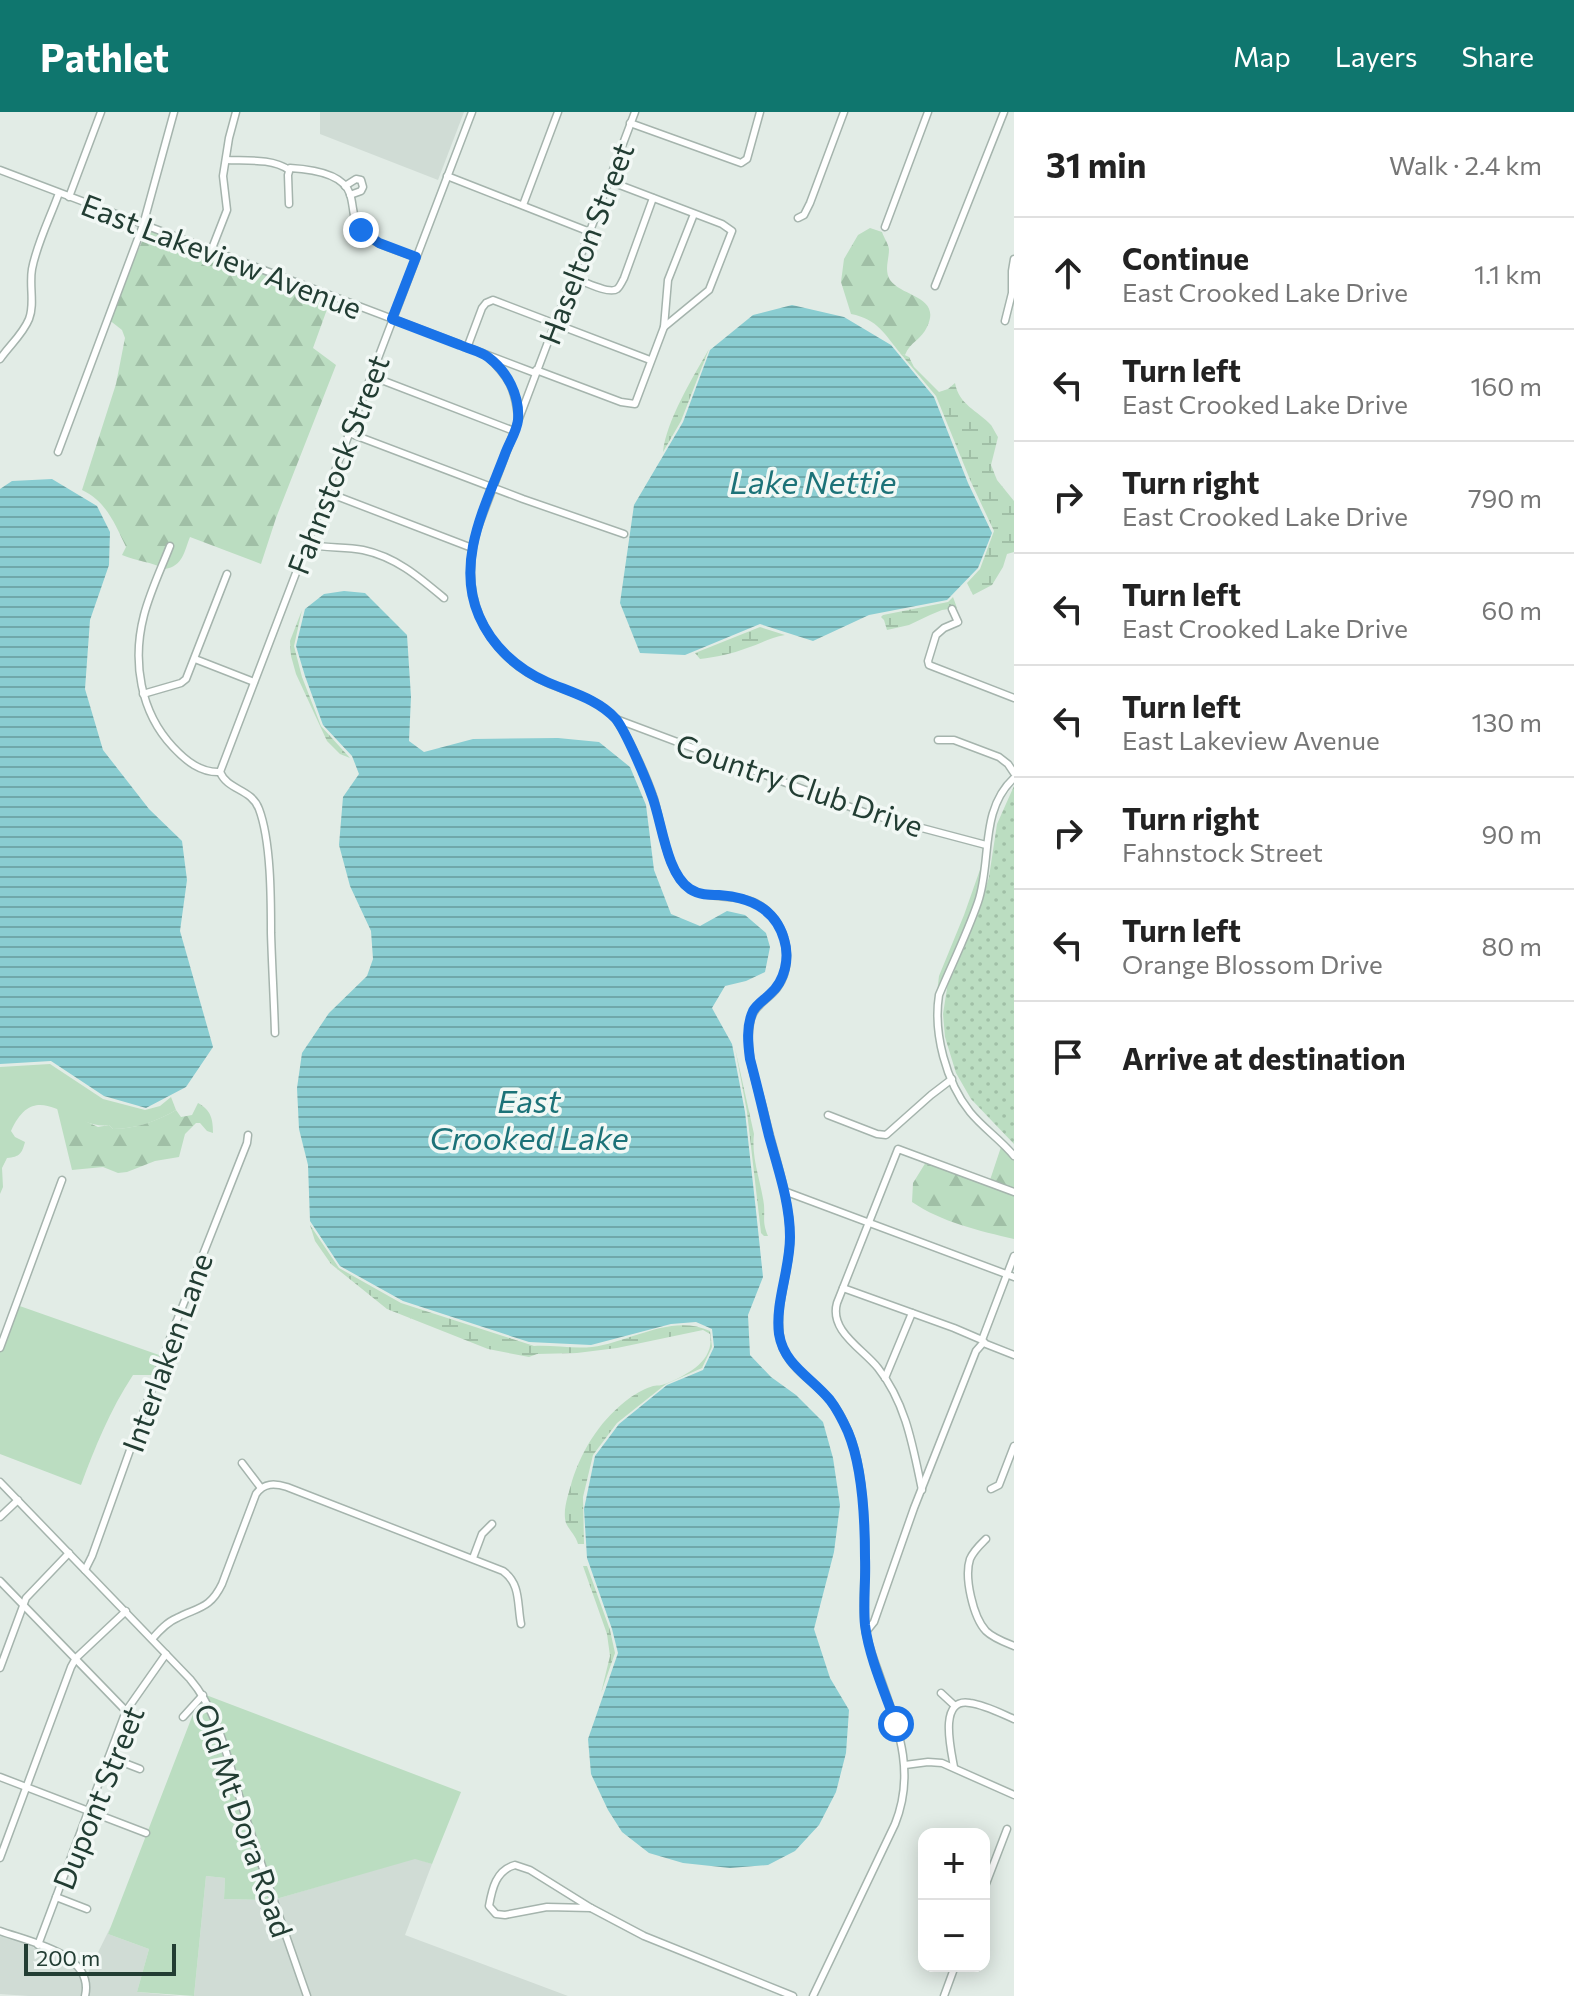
<!DOCTYPE html>
<meta charset="utf-8">
<style>
:root{--surface:#fff;--page:#f2f2f2;--text:#222;--muted:#767676;--line:#e0e0e0;--accent:#0f766e}
body{margin:0;font-family:Commissioner,sans-serif;background:var(--page);color:var(--text)}
.controls{position:absolute;right:24px;bottom:24px;display:grid;overflow:hidden;border-radius:16px;box-shadow:0 4px 20px #0003}
.controls button{width:72px;height:72px;display:grid;place-items:center;padding:0;border:0;border-bottom:2px solid var(--line);background:var(--surface);color:var(--text);font:40px sans-serif}
.scale{position:absolute;left:24px;bottom:20px;width:152px;box-sizing:border-box;padding-left:8px;border:4px solid #223d33;border-top:0;font-size:22px;line-height:28px;white-space:nowrap;color:#223d33;-webkit-text-stroke:6px #f2f8f5;paint-order:stroke}
.stop{position:absolute;width:24px;height:24px;margin:-18px;border:6px solid #1a73e8;border-radius:50%;background:#fff}
.stop.end{background:#1a73e8;border-color:#fff;box-shadow:0 2px 8px #0008}
.list{margin:0;padding:0;list-style:none}
h2{display:flex;justify-content:space-between;align-items:center;height:104px;margin:0;padding:0 32px;font-size:34px}
h2 small{font-size:26px;font-weight:400;color:var(--muted)}
.list li{display:grid;grid-template-columns:52px 1fr auto;gap:24px;align-items:center;box-sizing:border-box;height:112px;padding:0 32px;border-top:2px solid var(--line)}
.list b{display:block;font-size:30px;white-space:nowrap}
.list p{margin:0;font-size:26px;white-space:nowrap;color:var(--muted)}
.list em{font-size:26px;font-style:normal;color:var(--muted)}
.icon{flex:none;width:44px;height:44px;fill:none;stroke:currentColor;stroke-width:2;stroke-linecap:round;stroke-linejoin:round}
.map{position:relative;flex:none;width:1014px;height:1884px;overflow:hidden}
header{display:flex;align-items:center;gap:48px;box-sizing:border-box;height:112px;padding:0 40px;background:var(--accent);color:#fff}
header strong{font-size:38px}
nav{display:flex;gap:44px;margin-inline-start:auto;font-size:28px}
main{display:flex}
aside{flex:1;background:var(--surface)}
.map>svg:first-child{display:block}
.built{fill:#d0dcd5}
.green{fill:#bbddc1}
.forest{fill:url(#forest-firs)}
.wetland{fill:url(#wetland-marsh)}
.park{fill:url(#park-dots)}
.water{fill:url(#water-rules)}
.lines{fill:none;stroke-linecap:round;stroke-linejoin:round}
.minor-casing{stroke:#a5b4ad;stroke-width:9}
.minor{stroke:#fff;stroke-width:6}
.route{stroke:#1a73e8;stroke-width:10}
.labels{text-anchor:middle;dominant-baseline:central;stroke-width:7;stroke-linejoin:round;paint-order:stroke}
.street-label{font-size:30px;fill:#223d33;stroke:#f2f8f5}
.water-label{font-size:32px;font-style:italic;fill:#1c7278;stroke:#f2f8f5}
</style>
<header>
<strong>Pathlet</strong>
<nav><a>Map</a><a>Layers</a><a>Share</a></nav>
</header>
<main>
<div class="map">
<svg width="1014" height="1884" viewBox="0 0 1014 1884">
<defs>
<pattern id="forest-firs" width="22" height="20" patternUnits="userSpaceOnUse" patternTransform="scale(2)"><rect width="22" height="20" fill="#bbddc1"/><path d="M5 1l3.5 6h-7zM16 11l3.5 6h-7z" fill="#a0bfa6"/></pattern>
<pattern id="wetland-marsh" width="20" height="14" patternUnits="userSpaceOnUse" patternTransform="scale(2)"><rect width="20" height="14" fill="#bbddc1"/><path d="M1 5h8M5 5V1M11 12h8M15 12V8" fill="none" stroke="#a0bfa6"/></pattern>
<pattern id="park-dots" width="8" height="8" patternUnits="userSpaceOnUse" patternTransform="scale(2)"><rect width="8" height="8" fill="#bbddc1"/><path d="M2 2h.1M6 6h.1" fill="none" stroke="#a0bfa6" stroke-width="1.8" stroke-linecap="round"/></pattern>
<pattern id="water-rules" width="6" height="5" patternUnits="userSpaceOnUse" patternTransform="scale(2)"><rect width="6" height="5" fill="#8acdd1"/><path d="M0 2.5h6" fill="none" stroke="#70a8aa"/></pattern>
</defs>
<rect width="100%" height="100%" fill="#e2ece6"/>
<g class="built">
<path d="M320 0H464L438 68 320 22Z"/>
<path d="M415 1746 432 1752 405 1823 568 1884H310L276 1787Z"/>
<path d="M206 1764 225 1766 224 1787 270 1788 304 1884H194Z"/>
<path d="M111 1814 108 1822 149 1837 137 1880 180 1884H29L0 1882V1821L77 1854 85 1867Z"/>
</g>
<g class="green">
<path d="M982 752 976 788 937 881 939 864 964 803Z"/>
<path d="M50 952 103 987 145 998 160 994 171 985 176 998C158 1009 135 1017 113 1017L109 1013C72 1019 37 961 11 1019L15 1025 25 1030C22 1041 20 1045 7 1046L2 1056 3 1075 0 1082V955Z"/>
<path d="M14 1192 159 1243 152 1263H133C110 1298 95 1335 81 1373L0 1342V1231Z"/>
<path d="M206 1583 461 1680 432 1752 415 1747 276 1787 219 1613Z"/>
<path d="M200 1584 206 1595 223 1644 270 1788 224 1787 225 1766 206 1764 194 1884 137 1880 149 1837 108 1822Z"/>
</g>
<g class="forest">
<path d="M870 116 882 120C884 126 888 131 889 137 889 148 884 158 890 168 902 185 942 184 927 215 922 227 910 230 905 243L901 242C885 223 878 207 851 202L841 170 844 147 858 123Z"/>
<path d="M147 118 318 182 330 189 313 236 336 253 276 406 261 452 190 425C184 440 183 454 165 457 152 450 136 449 122 443L126 435C115 412 106 389 82 378L116 272 125 226 122 218 108 207Z"/>
<path d="M198 991C211 998 213 1007 213 1021L207 1019 200 1011H196L185 1022 179 1045 155 1049 127 1060 118 1061 103 1055 72 1058 57 996 98 1015 109 1013 113 1017C134 1017 158 1009 176 998L181 1005 192 1003Z"/>
<path d="M1001 1035 1014 1048V1127C980 1119 941 1110 912 1090L913 1071 926 1050 977 1067 990 1068Z"/>
</g>
<g class="wetland">
<path d="M709 237 681 309 663 340C666 309 693 265 709 237Z"/>
<path d="M900 241 909 245 914 255 939 280 948 277 955 271C959 293 977 298 991 313 992 314 997 324 998 325L991 353 997 368 1014 389V440L1007 442 1003 455 992 473 973 483 967 471 980 457 994 419 971 370 936 284Z"/>
<path d="M953 485 957 496 942 498 930 503 909 513 887 518 884 508 881 505 883 503 948 490Z"/>
<path d="M302 498 294 534 302 565 321 614 350 646 340 642 327 629 296 562 291 544 290 529Z"/>
<path d="M760 515 785 523C771 525 760 532 747 536 732 542 716 545 700 547L695 541Z"/>
<path d="M735 936 754 1022C751 1046 761 1069 764 1093 765 1107 762 1109 768 1124H764L761 1121 747 1000Z"/>
<path d="M310 1113 339 1156 401 1191 528 1232 534 1234C553 1233 573 1237 592 1235 630 1230 672 1201 710 1219L712 1235 702 1256 666 1272 617 1311 593 1343 583 1385 584 1432H578C576 1424 569 1418 566 1411 562 1398 569 1381 572 1369 583 1335 602 1306 631 1285 637 1281 646 1276 653 1274 659 1273 660 1274 665 1272 687 1263 715 1249 710 1222L703 1218 617 1236 577 1241 537 1242 529 1245 488 1237 387 1197 331 1152 315 1129Z"/>
<path d="M583 1454H587L610 1518 615 1541 601 1581 610 1544 607 1522Z"/>
</g>
<path class="park" d="M1014 674V1032L971 987 956 961 945 925 943 902 948 870 965 834 981 791 989 765 997 712Z"/>
<g class="water">
<path d="M792 193 844 205 891 233 934 285 968 371 992 421 978 456 947 488 869 503 813 529 760 512 685 543 640 541 620 491 634 393 683 310 710 238 753 203Z"/>
<path d="M52 367 97 394 110 420 109 453 90 508 85 577 103 638 149 697 182 729 187 768 180 819 213 935 186 975 146 996 104 984 51 949 0 952V377L12 369Z"/>
<path d="M344 479 365 481 407 523 411 585 409 629 424 640 473 627 558 626 599 630 630 655 646 693 654 758 671 802 700 814 727 799 745 803 766 821 770 835 765 860 746 869 725 874 712 896 732 932 745 1000 756 1099 763 1165 748 1203 750 1243 771 1265 796 1283 823 1310 833 1346 840 1393 834 1440 814 1517 830 1566 849 1598 846 1641 836 1680 819 1713 795 1739 768 1753 730 1756 683 1751 649 1741 622 1720 608 1698 591 1662 588 1627 618 1541 612 1517 587 1446 584 1397 595 1344 619 1312 667 1273 703 1258 714 1235 712 1217 696 1210 671 1212 591 1233 529 1230 403 1189 340 1154 310 1109 308 1053 299 1017 297 976 302 941 329 901 367 864 373 847 371 819 350 774 339 733 343 685 359 662 352 644 323 613 305 564 296 534 305 497 324 482Z"/>
</g>
<g class="lines">
<g class="minor-casing">
<g id="minor">
<path d="M635 0C583 138 530 277 478 415 457 481 483 543 548 571 572 581 604 588 619 612 631 630 647 666 654 687 661 712 667 755 684 772 706 795 746 772 773 805 789 824 792 856 777 876 767 889 753 893 750 911 744 941 757 971 764 1000 773 1041 790 1083 790 1126 790 1161 773 1196 781 1230 787 1255 814 1269 829 1287 839 1299 846 1313 851 1327 863 1359 865 1412 865 1447 865 1470 862 1493 865 1515 867 1530 873 1545 878 1559 896 1612 917 1657 895 1712L813 1884"/>
<path d="M630 11 741 51 747 47 760 0"/>
<path d="M226 48C246 49 272 46 289 58"/>
<path d="M0 58 535 261"/>
<path d="M447 64 590 120"/>
<path d="M609 69 722 112 732 119 709 178 664 215"/>
<path d="M345 74 356 67 361 68 363 75 361 79 350 83"/>
<path d="M69 85 101 0"/>
<path d="M289 92 288 63 290 56C308 57 343 61 350 82 354 94 352 107 360 118 373 133 398 138 416 145"/>
<path d="M523 93 558 0"/>
<path d="M798 106 804 103 810 91 844 0"/>
<path d="M885 115 928 0"/>
<path d="M211 139 227 98 223 64 229 26 236 0"/>
<path d="M572 165C581 168 609 183 617 177 619 176 623 168 624 166L653 86"/>
<path d="M935 174 1004 0"/>
<path d="M1005 209 1012 181V159L1014 147"/>
<path d="M467 236 482 196 486 191 493 188 650 248"/>
<path d="M489 246C509 265 515 277 518 305"/>
<path d="M0 247C9 234 23 222 29 207 35 192 29 174 32 157 37 131 50 106 59 81"/>
<path d="M536 258 621 290 635 292 664 215 668 168 694 102"/>
<path d="M371 264 514 319"/>
<path d="M349 321 523 387 624 422"/>
<path d="M58 340 143 113 174 0"/>
<path d="M326 380 472 436"/>
<path d="M307 432C326 437 344 434 363 438 396 445 419 465 444 486"/>
<path d="M170 434C161 457 150 480 144 503 132 549 140 600 173 635 186 649 201 661 220 660"/>
<path d="M952 497 958 510 944 516 936 523 928 549 929 553 1014 586"/>
<path d="M195 547 254 570"/>
<path d="M143 582 181 571 186 567 227 462"/>
<path d="M616 607 869 702 986 733"/>
<path d="M938 628H954L999 645 1008 652 1014 661"/>
<path d="M220 660 472 0"/>
<path d="M220 660C228 679 251 676 259 697 271 729 271 786 271 821 272 854 274 888 275 921"/>
<path d="M1014 666C979 698 992 750 978 790 967 822 952 852 939 883 933 921 946 970 970 1000 983 1016 1001 1028 1014 1044"/>
<path d="M828 1003 877 1022 886 1023 931 983 952 967"/>
<path d="M784 1079 1014 1165"/>
<path d="M843 1176 954 1216 982 1228 986 1232 1014 1243"/>
<path d="M982 1228 1014 1144"/>
<path d="M0 1236 62 1068"/>
<path d="M885 1266 912 1201"/>
<path d="M242 1351 261 1376"/>
<path d="M0 1370 190 1567C221 1603 230 1658 245 1703 265 1764 286 1824 307 1884"/>
<path d="M991 1377 999 1373 1014 1334"/>
<path d="M922 1378C913 1335 906 1291 878 1256 863 1237 829 1219 837 1191L898 1037 1014 1080"/>
<path d="M0 1405 18 1388"/>
<path d="M986 1427C980 1433 974 1438 970 1447 964 1465 973 1505 986 1519 993 1526 1004 1530 1014 1534"/>
<path d="M473 1446 482 1422 492 1412"/>
<path d="M85 1458 92 1444 172 1221 247 1031 248 1023"/>
<path d="M0 1469 126 1599"/>
<path d="M866 1520 874 1510 914 1396 976 1239 983 1231"/>
<path d="M152 1527C159 1519 167 1510 177 1506 198 1495 210 1497 222 1472L256 1382C264 1371 274 1371 287 1375L503 1459C521 1472 517 1492 521 1512"/>
<path d="M0 1556 26 1486 69 1441"/>
<path d="M941 1581 955 1594"/>
<path d="M183 1605 203 1583"/>
<path d="M109 1645 140 1657"/>
<path d="M905 1653 928 1650 942 1651 1014 1683"/>
<path d="M954 1655C951 1638 938 1585 970 1591 985 1593 1000 1601 1014 1607"/>
<path d="M0 1665 146 1721"/>
<path d="M0 1746 71 1555 76 1546 126 1499"/>
<path d="M515 1753 530 1758 591 1796 547 1795 505 1803 496 1802 489 1794C492 1777 496 1758 515 1753Z"/>
<path d="M984 1777 1007 1717"/>
<path d="M56 1785 87 1797"/>
<path d="M591 1796 644 1824 793 1884"/>
<path d="M0 1819C30 1830 95 1842 85 1884"/>
<path d="M38 1833 126 1599 166 1542"/>
<path d="M944 1884 955 1854"/>
</g>
</g>
<use href="#minor" class="minor"/>
</g>
<g class="lines">
<path class="route" d="M361 118 379 131 416 145 392 207C415 216 437 224 460 233 469 237 480 239 488 245 507 259 520 283 518 308 517 319 509 331 505 342 486 393 455 449 479 504 492 534 517 557 547 570 570 580 598 587 616 607 626 620 646 667 652 684 662 710 666 761 690 777 699 783 709 783 719 783 749 785 775 796 784 827 790 846 785 869 770 882 764 888 757 892 753 899 746 914 748 932 750 947 757 973 763 999 769 1024 778 1057 790 1091 790 1125 790 1158 775 1190 779 1222 784 1253 811 1265 830 1288 837 1297 843 1309 848 1320 863 1356 865 1407 865 1446 866 1468 863 1491 865 1513 869 1545 885 1581 896 1612"/>
</g>
<g class="labels">
<g class="street-label">
<text transform="translate(585 131) rotate(-69)">Haselton Street</text>
<text transform="translate(222 143) rotate(21)">East Lakeview Avenue</text>
<text transform="translate(337 352) rotate(-69)">Fahnstock Street</text>
<text transform="translate(800 672) rotate(19)">Country Club Drive</text>
<text transform="translate(166 1240) rotate(-70)">Interlaken Lane</text>
<text transform="translate(97 1685) rotate(-68)">Dupont Street</text>
<text transform="translate(245 1708) rotate(71)">Old Mt Dora Road</text>
</g>
<g class="water-label">
<text x="813" y="369">Lake Nettie</text>
<text x="529" y="988">East<tspan x="529" dy="37">Crooked Lake</tspan></text>
</g>
</g>
</svg>
<div class="controls">
<button>+</button>
<button>−</button>
</div>
<div class="scale">200 m</div>
<div class="stop" style="left:896px;top:1612px"></div>
<div class="stop end" style="left:361px;top:118px"></div>
</div>
<aside>
<h2>31 min<small>Walk · 2.4 km</small></h2>
<ul class="list">
<li><svg class="icon" aria-label="ahead" viewBox="0 0 24 24"><path d="M12 20V5M6 11l6-6 6 6"/></svg><div><b>Continue</b><p>East Crooked Lake Drive</p></div><em>1.1 km</em></li>
<li><svg class="icon" aria-label="left" viewBox="0 0 24 24"><path d="M17 20v-9H6M10 6l-5 5 5 5"/></svg><div><b>Turn left</b><p>East Crooked Lake Drive</p></div><em>160 m</em></li>
<li><svg class="icon" aria-label="right" viewBox="0 0 24 24"><path d="M7 20v-9h11M14 6l5 5-5 5"/></svg><div><b>Turn right</b><p>East Crooked Lake Drive</p></div><em>790 m</em></li>
<li><svg class="icon" aria-label="left" viewBox="0 0 24 24"><path d="M17 20v-9H6M10 6l-5 5 5 5"/></svg><div><b>Turn left</b><p>East Crooked Lake Drive</p></div><em>60 m</em></li>
<li><svg class="icon" aria-label="left" viewBox="0 0 24 24"><path d="M17 20v-9H6M10 6l-5 5 5 5"/></svg><div><b>Turn left</b><p>East Lakeview Avenue</p></div><em>130 m</em></li>
<li><svg class="icon" aria-label="right" viewBox="0 0 24 24"><path d="M7 20v-9h11M14 6l5 5-5 5"/></svg><div><b>Turn right</b><p>Fahnstock Street</p></div><em>90 m</em></li>
<li><svg class="icon" aria-label="left" viewBox="0 0 24 24"><path d="M17 20v-9H6M10 6l-5 5 5 5"/></svg><div><b>Turn left</b><p>Orange Blossom Drive</p></div><em>80 m</em></li>
<li><svg class="icon" aria-label="arrive" viewBox="0 0 24 24"><path d="M6 21V4h12l-3 4 3 4H6"/></svg><div><b>Arrive at destination</b></div></li>
</ul>
</aside>
</main>
